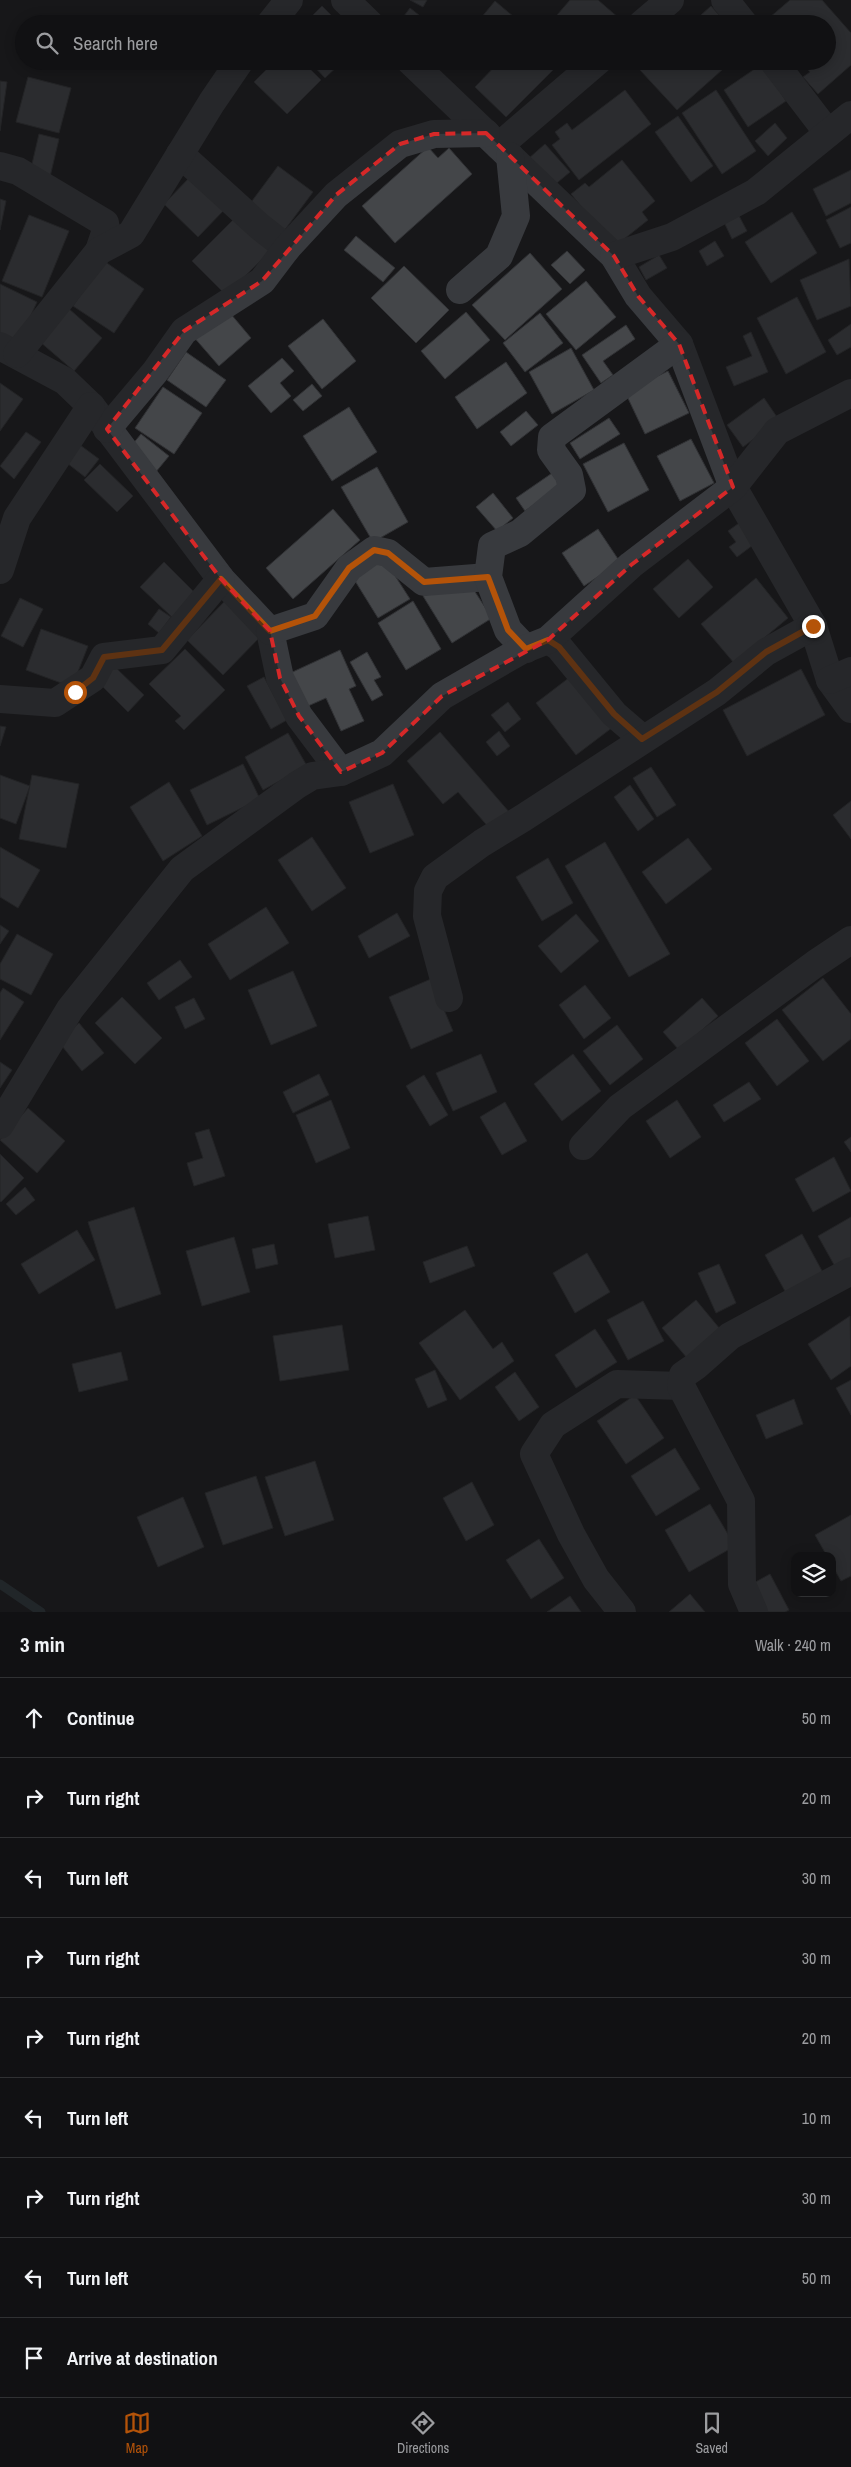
<!DOCTYPE html>
<meta charset="utf-8">
<style>
:root{--surface:#111113;--page:#1a1a1c;--text:#f1f3f6;--muted:#9c9da0;--line:#303133;--accent:#b45309}
body{margin:0;font-family:"Archivo Narrow",sans-serif;background:var(--page);color:var(--text)}
.controls{position:absolute;right:15px;bottom:15px;display:grid;overflow:hidden;border-radius:10px;box-shadow:0 2px 12px #0003}
.controls button{width:45px;height:45px;display:grid;place-items:center;padding:0;border:0;border-bottom:1px solid var(--line);background:var(--surface);color:var(--text);font:25px sans-serif}
.stop{position:absolute;width:15px;height:15px;margin:-11px;border:4px solid #b45309;border-radius:50%;background:#fff}
.stop.end{background:#b45309;border-color:#fff;box-shadow:0 1px 5px #0008}
.list{margin:0;padding:0;list-style:none}
h2{display:flex;justify-content:space-between;align-items:center;height:65px;margin:0;padding:0 20px;font-size:21px}
h2 small{font-size:16px;font-weight:400;color:var(--muted)}
.list li{display:grid;grid-template-columns:32px 1fr auto;gap:15px;align-items:center;box-sizing:border-box;height:80px;padding:0 20px;border-top:1px solid var(--line)}
.list b{display:block;font-size:19px;white-space:nowrap}
.list em{font-size:16px;font-style:normal;color:var(--muted)}
.icon{flex:none;width:28px;height:28px;fill:none;stroke:currentColor;stroke-width:2;stroke-linecap:round;stroke-linejoin:round}
.map{position:relative;flex:none;width:851px;height:1612px;overflow:hidden}
.search{position:absolute;background:var(--surface);box-shadow:0 2px 12px #0003;left:15px;right:15px;top:15px;height:55px;display:flex;align-items:center;gap:12px;box-sizing:border-box;padding:0 18px;border-radius:28px;color:var(--muted);font-size:19px}
.sheet{height:785px;background:var(--surface)}
nav{display:flex;justify-content:space-around;align-items:center;box-sizing:border-box;height:70px;border-top:1px solid var(--line);background:var(--surface);font-size:14px;color:var(--muted)}
nav a{display:grid;justify-items:center;gap:2px}
nav .on{color:var(--accent)}
.map>svg:first-child{display:block}
.lines{fill:none;stroke-linecap:round;stroke-linejoin:round}
.stream{stroke:#2d383d;stroke-width:9}
.building{fill:#444649;stroke:#313235}
.minor{stroke:#383a3e;stroke-width:28}
.route{stroke:#b45309;stroke-width:6}
.marked{fill:none;stroke:#d62828;stroke-width:4;stroke-dasharray:10 6;stroke-linejoin:round}
</style>
<div class="map">
<svg width="851" height="1612" viewBox="0 0 851 1612">
<rect width="100%" height="100%" fill="#171719"/>
<g class="lines">
<path class="stream" d="M0 1584 41 1612"/>
</g>
<g class="building">
<path d="M410 0H427L423 7Z"/>
<path d="M570 0H598L620 19 616 24H553L551 22Z"/>
<path d="M790 0H822L851 33V65L818 94 803 77 810 72 801 61H827V24H762Z"/>
<path d="M495 1 521 23V24H476Z"/>
<path d="M322 6 340 24H304Z"/>
<path d="M711 6 727 24H691Z"/>
<path d="M410 8 424 19 421 24H398Z"/>
<path d="M275 61H302L321 80 287 114 254 82Z"/>
<path d="M309 61H343L325 78Z"/>
<path d="M500 61H562L506 117 475 87Z"/>
<path d="M650 61H732L677 110 640 70Z"/>
<path d="M762 64 786 101 748 127 724 90Z"/>
<path d="M28 77 71 88 59 133 16 122Z"/>
<path d="M0 81 7 82 0 131Z"/>
<path d="M625 90 651 124 579 180 552 145 560 139 555 132 567 123 572 130Z"/>
<path d="M716 90 756 151 722 174 682 113Z"/>
<path d="M678 116 713 166 691 182 655 132Z"/>
<path d="M775 123 787 138 768 156 755 141Z"/>
<path d="M39 134 59 139 49 181 29 177Z"/>
<path d="M545 144 570 172 552 187 528 159Z"/>
<path d="M428 147 438 158 449 148 472 174 395 243 362 206Z"/>
<path d="M622 160 655 201 642 212 648 220 614 247 571 194 585 183 589 187Z"/>
<path d="M278 166 313 192 284 231 249 205Z"/>
<path d="M851 170V203L826 216 813 189Z"/>
<path d="M191 176 225 209 198 237 164 204Z"/>
<path d="M0 199 6 201 0 230Z"/>
<path d="M851 207V243L840 248 826 220Z"/>
<path d="M737 212 747 231 732 239 723 220Z"/>
<path d="M792 212 817 253 771 283 745 242Z"/>
<path d="M29 215 69 231 42 297 2 281Z"/>
<path d="M236 217 270 251 226 295 192 261Z"/>
<path d="M356 236 395 268 383 282 344 250Z"/>
<path d="M715 241 724 256 707 266 699 251Z"/>
<path d="M567 251 585 270 570 284 551 265Z"/>
<path d="M530 253 562 289 505 340 472 305Z"/>
<path d="M659 255 667 268 646 280 639 267Z"/>
<path d="M849 259 851 306 817 320 800 280Z"/>
<path d="M104 261 144 289 114 333 73 306Z"/>
<path d="M404 266 449 310 416 343 371 298Z"/>
<path d="M586 281 616 317 576 350 546 314Z"/>
<path d="M0 284 37 302 16 348 0 341Z"/>
<path d="M797 297 826 352 786 374 757 318Z"/>
<path d="M225 307 251 338 219 366 192 335Z"/>
<path d="M68 308 102 338 74 371 39 341Z"/>
<path d="M466 312 490 340 445 379 421 351Z"/>
<path d="M540 313 563 343 525 372 503 343Z"/>
<path d="M323 319 356 361 322 389 288 346Z"/>
<path d="M851 324V347L837 355 828 340Z"/>
<path d="M626 325 635 339 603 361 613 375 601 383 582 355Z"/>
<path d="M751 332 768 372 734 386 726 367 752 356 743 336Z"/>
<path d="M571 348 594 390 552 414 529 372Z"/>
<path d="M186 352 226 380 206 407 167 380Z"/>
<path d="M282 358 294 371 280 383 291 396 271 413 248 386Z"/>
<path d="M506 362 527 393 477 429 455 397Z"/>
<path d="M668 371 689 413 645 434 625 392Z"/>
<path d="M0 383 23 399 0 431Z"/>
<path d="M312 384 322 396 303 411 293 400Z"/>
<path d="M163 387 202 413 174 454 135 428Z"/>
<path d="M764 398 779 420 743 447 727 425Z"/>
<path d="M349 407 377 452 332 481 303 436Z"/>
<path d="M526 411 538 425 511 446 500 432Z"/>
<path d="M609 418 620 434 580 459 570 443Z"/>
<path d="M26 432 41 442 14 479 0 466Z"/>
<path d="M141 434 169 456 155 473 127 451Z"/>
<path d="M691 439 714 483 680 501 657 456Z"/>
<path d="M624 443 649 490 608 512 583 464Z"/>
<path d="M80 445 99 459 85 477 67 463Z"/>
<path d="M100 464 133 496 117 512 84 480Z"/>
<path d="M377 467 408 522 373 542 341 487Z"/>
<path d="M558 469 566 482 525 511 516 498Z"/>
<path d="M493 493 513 518 497 531 476 507Z"/>
<path d="M333 509 360 540 293 599 266 568Z"/>
<path d="M742 521 757 542 737 557 729 547 736 542 728 531Z"/>
<path d="M598 529 620 562 584 586 562 553Z"/>
<path d="M383 557 410 599 378 618 352 576Z"/>
<path d="M688 559 713 587 679 618 653 589Z"/>
<path d="M164 562 195 593 172 617 140 587Z"/>
<path d="M756 578 788 618 734 663 701 624Z"/>
<path d="M470 584 492 618 452 643 423 596Z"/>
<path d="M20 598 43 609 23 647 1 636Z"/>
<path d="M225 601 261 636 223 675 187 640Z"/>
<path d="M413 601 441 649 406 670 378 623Z"/>
<path d="M159 609 171 617 159 633 148 624Z"/>
<path d="M41 629 88 646 72 687 26 670Z"/>
<path d="M185 649 225 690 184 730 175 721 181 716 149 684Z"/>
<path d="M340 650 356 686 349 689 364 721 341 731 326 698 299 710 284 676Z"/>
<path d="M367 652 381 677 374 680 383 695 372 701 350 662Z"/>
<path d="M115 667 144 695 128 712 99 683Z"/>
<path d="M801 669 825 715 747 756 723 710Z"/>
<path d="M574 674 613 727 576 755 536 703Z"/>
<path d="M264 677 287 720 271 729 247 686Z"/>
<path d="M508 702 521 719 505 732 491 715Z"/>
<path d="M0 726 6 727 0 746Z"/>
<path d="M499 731 510 746 497 756 486 742Z"/>
<path d="M440 732 510 813 491 830 458 792 443 804 407 761Z"/>
<path d="M288 733 307 766 263 790 245 757Z"/>
<path d="M243 764 260 799 207 825 190 790Z"/>
<path d="M651 767 676 805 657 817 633 778Z"/>
<path d="M0 775 30 786 16 824 0 818Z"/>
<path d="M32 775 79 784 66 848 19 839Z"/>
<path d="M169 782 202 836 163 861 130 807Z"/>
<path d="M393 784 414 835 370 853 349 802Z"/>
<path d="M630 785 654 819 638 831 614 797Z"/>
<path d="M851 801V839L833 815Z"/>
<path d="M312 837 346 888 312 911 278 860Z"/>
<path d="M688 838 712 869 666 904 642 872Z"/>
<path d="M605 842 670 954 629 977 565 866Z"/>
<path d="M0 847 40 870 18 908 0 897Z"/>
<path d="M548 858 573 903 542 921 516 877Z"/>
<path d="M266 907 289 943 230 980 208 944Z"/>
<path d="M397 913 410 936 369 958 358 936Z"/>
<path d="M576 914 599 941 561 973 538 946Z"/>
<path d="M0 925 9 931 0 944Z"/>
<path d="M17 934 53 954 31 995 0 979V964Z"/>
<path d="M180 960 192 977 159 1000 147 983Z"/>
<path d="M293 971 317 1026 271 1045 248 990Z"/>
<path d="M823 978 851 1014V1039L823 1061 782 1010Z"/>
<path d="M431 979 453 1031 411 1049 389 997Z"/>
<path d="M585 985 611 1018 584 1039 559 1005Z"/>
<path d="M3 988 24 1002 0 1040V993Z"/>
<path d="M122 997 162 1038 135 1064 95 1023Z"/>
<path d="M194 998 205 1019 185 1029 175 1007Z"/>
<path d="M702 998 718 1016 679 1050 663 1032Z"/>
<path d="M777 1019 809 1061 777 1086 745 1043Z"/>
<path d="M79 1023 104 1053 82 1071 58 1041Z"/>
<path d="M617 1025 643 1059 610 1085 583 1051Z"/>
<path d="M481 1054 497 1092 453 1111 436 1073Z"/>
<path d="M573 1054 601 1091 562 1121 534 1084Z"/>
<path d="M0 1062 12 1070 0 1088Z"/>
<path d="M319 1074 329 1095 293 1113 283 1092Z"/>
<path d="M424 1075 448 1115 430 1126 406 1086Z"/>
<path d="M749 1082 761 1099 724 1122 713 1105Z"/>
<path d="M331 1100 350 1148 316 1163 296 1115Z"/>
<path d="M677 1100 701 1137 670 1158 646 1121Z"/>
<path d="M505 1102 527 1141 502 1155 480 1117Z"/>
<path d="M28 1108 65 1141 37 1173 0 1140Z"/>
<path d="M209 1129 225 1176 194 1186 187 1163 203 1158 195 1133Z"/>
<path d="M851 1137V1152L844 1142Z"/>
<path d="M0 1154 24 1178 1 1202 0 1201Z"/>
<path d="M834 1157 851 1191 813 1212 795 1179Z"/>
<path d="M25 1187 35 1200 16 1215 6 1204Z"/>
<path d="M134 1207 161 1294 116 1309 88 1222Z"/>
<path d="M368 1216 375 1250 335 1258 328 1224Z"/>
<path d="M851 1217V1262L837 1270 818 1236Z"/>
<path d="M77 1230 95 1260 39 1294 21 1264Z"/>
<path d="M802 1234 828 1282 791 1302 765 1255Z"/>
<path d="M234 1237 250 1292 202 1306 186 1251Z"/>
<path d="M274 1244 278 1264 256 1269 252 1249Z"/>
<path d="M467 1246 475 1266 430 1283 423 1262Z"/>
<path d="M587 1253 610 1292 575 1313 553 1273Z"/>
<path d="M719 1264 736 1303 716 1313 698 1273Z"/>
<path d="M696 1300 720 1329 687 1358 662 1328Z"/>
<path d="M643 1301 664 1341 628 1360 607 1320Z"/>
<path d="M465 1310 493 1349 502 1342 514 1361 460 1400 419 1343Z"/>
<path d="M850 1316 851 1366 831 1380 808 1344Z"/>
<path d="M342 1325 349 1370 280 1381 273 1336Z"/>
<path d="M595 1329 617 1362 576 1388 555 1355Z"/>
<path d="M121 1352 128 1380 79 1392 72 1364Z"/>
<path d="M435 1370 447 1400 428 1408 415 1379Z"/>
<path d="M515 1372 539 1407 519 1421 495 1387Z"/>
<path d="M851 1380V1415L836 1388Z"/>
<path d="M635 1395 664 1438 626 1464 597 1421Z"/>
<path d="M794 1399 803 1424 766 1439 756 1415Z"/>
<path d="M675 1448 700 1489 656 1516 631 1476Z"/>
<path d="M315 1461 334 1520 285 1536 265 1477Z"/>
<path d="M256 1476 273 1528 223 1545 205 1493Z"/>
<path d="M472 1482 494 1525 466 1541 443 1498Z"/>
<path d="M183 1497 204 1547 158 1567 137 1517Z"/>
<path d="M710 1504 735 1546 689 1572 665 1530Z"/>
<path d="M851 1515V1576L841 1581 832 1565V1556H827L815 1535Z"/>
<path d="M539 1539 564 1578 531 1599 506 1560Z"/>
<path d="M770 1574 789 1610 785 1612H767L752 1584Z"/>
<path d="M690 1594 705 1612H669Z"/>
<path d="M570 1596 581 1612H547Z"/>
</g>
<g class="lines">
<g class="minor">
<path d="M345 0 370 24"/>
<path d="M725 0 744 24"/>
<path d="M270 24 289 0"/>
<path d="M642 24 670 0"/>
<path d="M410 61 614 256 638 296 679 344 733 487 813 626 830 680 851 709"/>
<path d="M773 61 828 133"/>
<path d="M499 146 598 61"/>
<path d="M180 154 259 226 287 248"/>
<path d="M0 166 18 171 105 223 106 230 99 251"/>
<path d="M614 256 672 237 756 192 851 115"/>
<path d="M460 290 499 256 516 216 510 156"/>
<path d="M0 346 65 381 91 406 221 579 270 631 280 678 299 716 341 772"/>
<path d="M17 354 99 251 131 234 212 102 240 61"/>
<path d="M107 429 155 372 184 331 262 281 287 248 336 195 400 144 434 134 486 133"/>
<path d="M0 570 17 518 91 406"/>
<path d="M270 631 315 616 349 568 374 550 388 553 424 582 488 577"/>
<path d="M548 640 559 647 614 714 643 739"/>
<path d="M526 649 508 630 488 577 492 546 520 533 572 490 569 475 551 450 552 437 679 344"/>
<path d="M830 680 851 671"/>
<path d="M0 699 55 703 93 678 104 657 162 650 221 579"/>
<path d="M449 998 427 916 428 891 435 877 482 843 523 818 717 692 766 652 813 626"/>
<path d="M0 1125 70 1009 182 869 297 785 312 776 341 772 382 753 442 696 520 651 548 640 631 565 733 487 777 431 851 393"/>
<path d="M583 1146 620 1107 815 964 851 940"/>
<path d="M622 1612 596 1579 571 1534 534 1454 553 1425 617 1384 681 1386"/>
<path d="M754 1612 742 1584 741 1501 681 1386 683 1375 696 1366 730 1336 851 1271"/>
</g>
</g>
<g class="lines">
<path class="route" d="M75 692 93 678 104 657 162 650 221 579 270 631 315 616 349 568 374 550 388 553 424 582 488 577 508 630 526 649 548 640 559 647 614 714 642 739 717 692 766 652 813 626"/>
</g>
<path d="M0 0H851V1612H0ZM486 133 614 256 638 296 679 344 733 487 631 565 548 640 442 696 382 753 341 772 299 716 280 678 270 631 221 579 107 429 184 331 262 281 336 195 400 144 434 134Z" fill="#171719" fill-opacity=".55" fill-rule="evenodd"/>
<path class="marked" d="M486 133 614 256 638 296 679 344 733 487 631 565 548 640 442 696 382 753 341 772 299 716 280 678 270 631 221 579 107 429 184 331 262 281 336 195 400 144 434 134Z"/>
</svg>
<div class="controls">
<button><svg class="icon" aria-label="layers" viewBox="0 0 24 24"><path d="M12 4l9 5-9 5-9-5zM3 14l9 5 9-5"/></svg></button>
</div>
<div class="stop" style="left:75px;top:692px"></div>
<div class="stop end" style="left:813px;top:626px"></div>
<div class="search"><svg class="icon" aria-label="search" viewBox="0 0 24 24"><circle cx="10" cy="10" r="6"/><path d="M15 15l6 6"/></svg>Search here</div>
</div>
<section class="sheet">
<h2>3 min<small>Walk · 240 m</small></h2>
<ul class="list">
<li><svg class="icon" aria-label="ahead" viewBox="0 0 24 24"><path d="M12 20V5M6 11l6-6 6 6"/></svg><div><b>Continue</b></div><em>50 m</em></li>
<li><svg class="icon" aria-label="right" viewBox="0 0 24 24"><path d="M7 20v-9h11M14 6l5 5-5 5"/></svg><div><b>Turn right</b></div><em>20 m</em></li>
<li><svg class="icon" aria-label="left" viewBox="0 0 24 24"><path d="M17 20v-9H6M10 6l-5 5 5 5"/></svg><div><b>Turn left</b></div><em>30 m</em></li>
<li><svg class="icon" aria-label="right" viewBox="0 0 24 24"><path d="M7 20v-9h11M14 6l5 5-5 5"/></svg><div><b>Turn right</b></div><em>30 m</em></li>
<li><svg class="icon" aria-label="right" viewBox="0 0 24 24"><path d="M7 20v-9h11M14 6l5 5-5 5"/></svg><div><b>Turn right</b></div><em>20 m</em></li>
<li><svg class="icon" aria-label="left" viewBox="0 0 24 24"><path d="M17 20v-9H6M10 6l-5 5 5 5"/></svg><div><b>Turn left</b></div><em>10 m</em></li>
<li><svg class="icon" aria-label="right" viewBox="0 0 24 24"><path d="M7 20v-9h11M14 6l5 5-5 5"/></svg><div><b>Turn right</b></div><em>30 m</em></li>
<li><svg class="icon" aria-label="left" viewBox="0 0 24 24"><path d="M17 20v-9H6M10 6l-5 5 5 5"/></svg><div><b>Turn left</b></div><em>50 m</em></li>
<li><svg class="icon" aria-label="arrive" viewBox="0 0 24 24"><path d="M6 21V4h12l-3 4 3 4H6"/></svg><div><b>Arrive at destination</b></div></li>
</ul>
</section>
<nav>
<a class="on"><svg class="icon" aria-label="map" viewBox="0 0 24 24"><path d="M3 6l6-2 6 2 6-2v14l-6 2-6-2-6 2zM9 4v14M15 6v14"/></svg>Map</a>
<a><svg class="icon" aria-label="directions" viewBox="0 0 24 24"><path d="M12 3l9 9-9 9-9-9zM9 14v-3h6M13 9l2 2-2 2"/></svg>Directions</a>
<a><svg class="icon" aria-label="saved" viewBox="0 0 24 24"><path d="M7 4h10v16l-5-4-5 4z"/></svg>Saved</a>
</nav>
